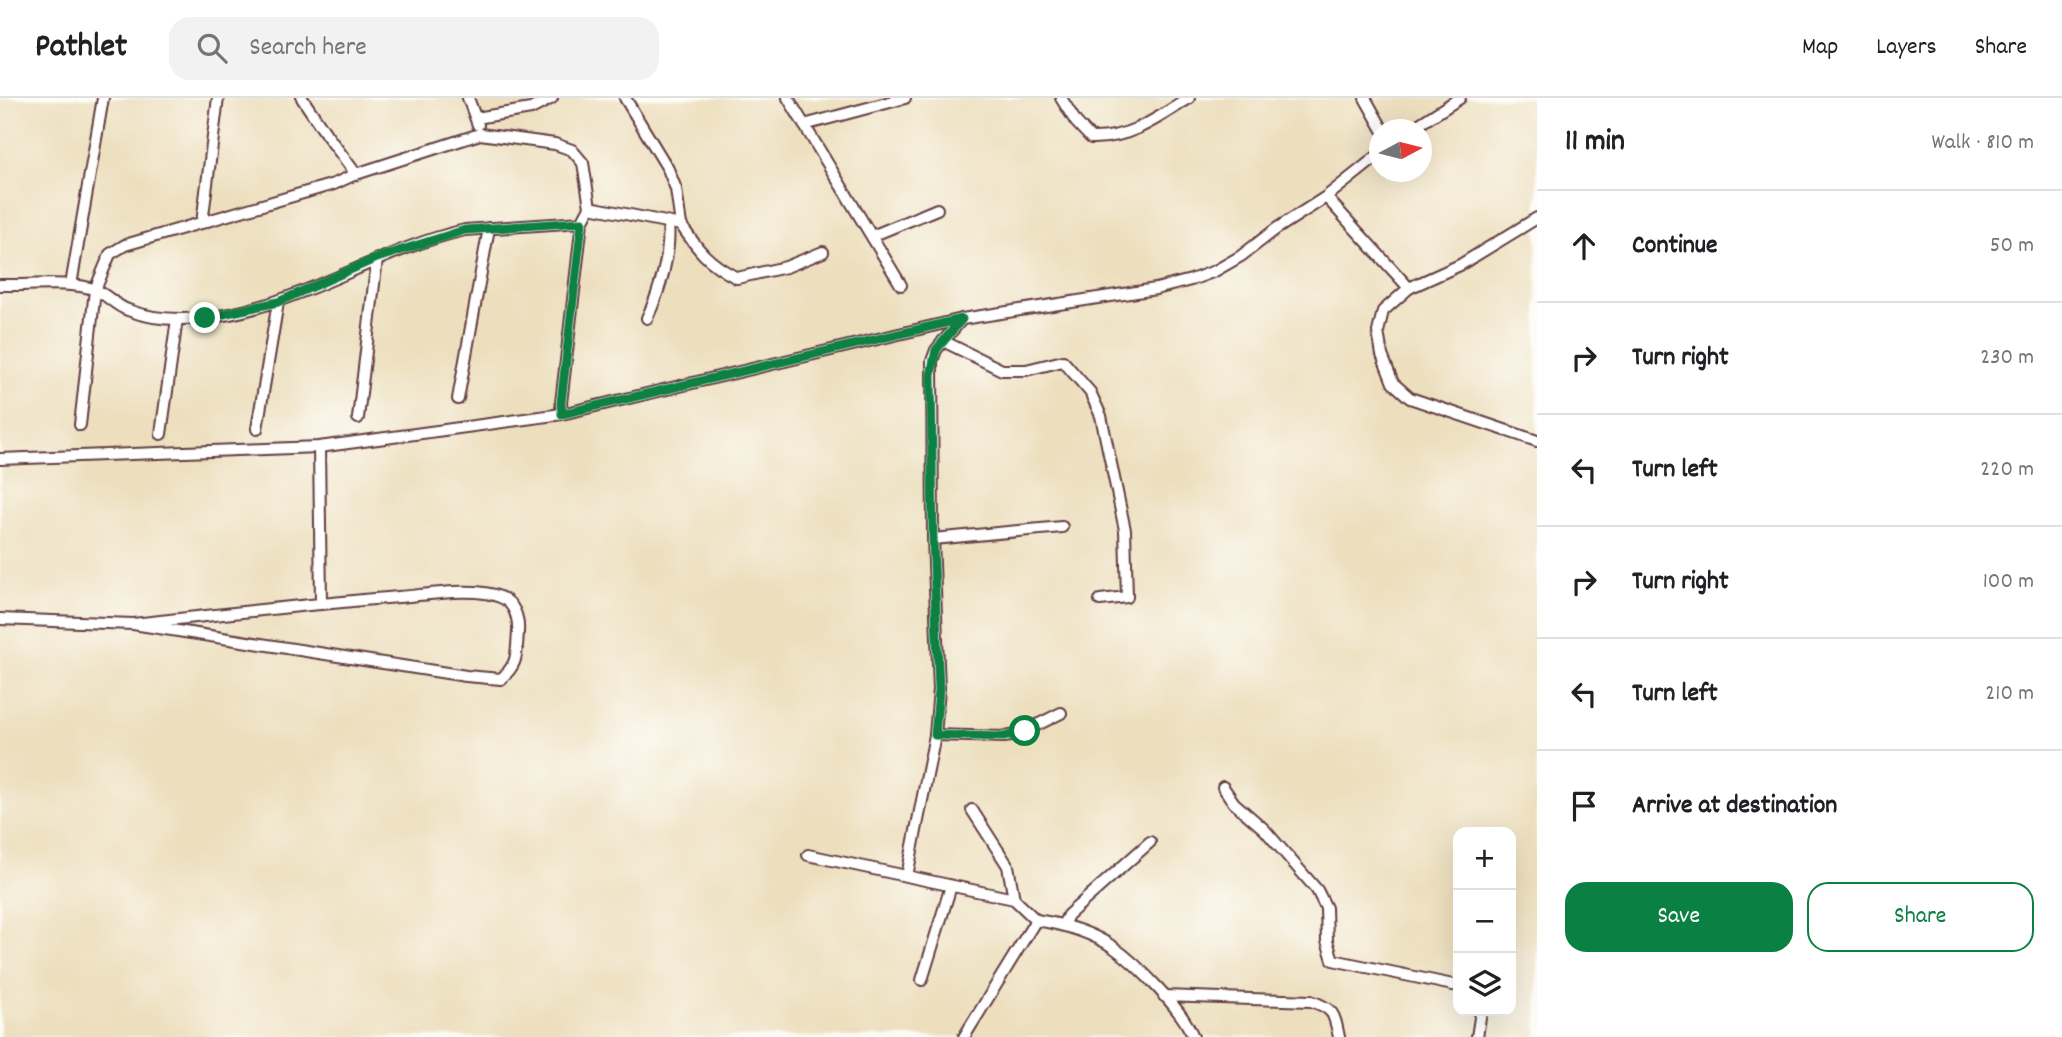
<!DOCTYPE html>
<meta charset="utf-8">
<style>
:root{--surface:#fff;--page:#f2f2f2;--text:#202124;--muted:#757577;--line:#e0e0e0;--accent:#0b8043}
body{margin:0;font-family:Dekko,sans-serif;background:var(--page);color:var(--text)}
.controls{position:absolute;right:21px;bottom:21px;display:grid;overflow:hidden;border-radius:14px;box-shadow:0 7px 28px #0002}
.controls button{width:63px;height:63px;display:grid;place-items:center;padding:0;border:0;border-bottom:2px solid var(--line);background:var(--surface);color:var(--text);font:35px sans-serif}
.compass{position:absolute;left:1369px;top:21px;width:63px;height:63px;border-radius:50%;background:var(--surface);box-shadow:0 7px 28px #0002;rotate:83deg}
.stop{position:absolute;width:21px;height:21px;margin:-16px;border:5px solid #0b8043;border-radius:50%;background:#fff}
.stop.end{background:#0b8043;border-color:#fff;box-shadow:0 2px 7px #0008}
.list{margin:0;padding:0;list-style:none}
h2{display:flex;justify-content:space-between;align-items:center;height:91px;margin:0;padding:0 28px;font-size:30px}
h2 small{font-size:23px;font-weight:400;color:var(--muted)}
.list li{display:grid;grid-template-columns:46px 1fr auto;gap:21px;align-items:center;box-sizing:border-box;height:112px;padding:0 28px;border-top:2px solid var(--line)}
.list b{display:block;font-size:26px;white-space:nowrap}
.list em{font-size:23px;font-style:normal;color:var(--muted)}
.actions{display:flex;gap:14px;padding:21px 28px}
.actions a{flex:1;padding:16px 0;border:2px solid var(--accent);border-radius:21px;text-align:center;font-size:24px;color:var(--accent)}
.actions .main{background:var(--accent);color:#fff}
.icon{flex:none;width:38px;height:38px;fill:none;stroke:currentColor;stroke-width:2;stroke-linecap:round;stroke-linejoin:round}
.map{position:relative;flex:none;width:1537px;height:939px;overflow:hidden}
header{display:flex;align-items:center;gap:42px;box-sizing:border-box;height:98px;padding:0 35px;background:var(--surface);border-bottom:2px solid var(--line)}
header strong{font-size:33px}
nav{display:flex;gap:38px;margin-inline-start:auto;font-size:24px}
.search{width:490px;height:63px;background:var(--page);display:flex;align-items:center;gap:18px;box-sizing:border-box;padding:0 24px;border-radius:21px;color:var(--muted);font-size:26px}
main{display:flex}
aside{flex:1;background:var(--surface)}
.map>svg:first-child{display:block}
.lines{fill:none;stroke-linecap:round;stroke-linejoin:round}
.street-casing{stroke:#623c41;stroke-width:14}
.street{stroke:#fff;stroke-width:10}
.route{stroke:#0b8043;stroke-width:9}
</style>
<header>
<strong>Pathlet</strong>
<div class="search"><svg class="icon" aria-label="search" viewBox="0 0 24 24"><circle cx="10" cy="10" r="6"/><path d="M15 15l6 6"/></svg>Search here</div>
<nav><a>Map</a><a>Layers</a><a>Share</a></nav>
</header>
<main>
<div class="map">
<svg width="1537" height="939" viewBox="0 0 1537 939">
<rect width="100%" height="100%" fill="#fdfcf7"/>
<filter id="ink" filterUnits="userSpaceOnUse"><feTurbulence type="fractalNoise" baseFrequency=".0143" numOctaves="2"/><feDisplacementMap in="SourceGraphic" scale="14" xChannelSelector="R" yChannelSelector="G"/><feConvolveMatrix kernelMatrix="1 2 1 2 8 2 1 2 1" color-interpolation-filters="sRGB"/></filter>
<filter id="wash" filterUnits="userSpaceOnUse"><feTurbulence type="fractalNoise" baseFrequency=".00686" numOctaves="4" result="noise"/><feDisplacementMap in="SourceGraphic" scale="28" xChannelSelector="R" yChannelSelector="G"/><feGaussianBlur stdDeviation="1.57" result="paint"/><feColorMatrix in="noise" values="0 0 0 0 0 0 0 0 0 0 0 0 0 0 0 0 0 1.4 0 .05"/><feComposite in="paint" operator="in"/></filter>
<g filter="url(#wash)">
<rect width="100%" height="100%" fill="#eddfbe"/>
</g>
<g filter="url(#ink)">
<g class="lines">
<g class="street-casing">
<g id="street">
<path d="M302 0 326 36 356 76"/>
<path d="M468 0 478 27"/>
<path d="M625 0 668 71 676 91 681 127"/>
<path d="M788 0 901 187"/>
<path d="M1061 0 1076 24 1091 40C1129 41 1158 20 1189 0"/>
<path d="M1365 0 1383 32"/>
<path d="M476 20 531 11 552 0"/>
<path d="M804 27 905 0"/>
<path d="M1410 32 1460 0"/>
<path d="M1326 99 1409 190"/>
<path d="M590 109 681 127C699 153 708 165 737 180L786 169 823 154"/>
<path d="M1537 120 1460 167 1409 190 1383 213 1378 234 1382 257 1393 285 1410 300 1537 343"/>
<path d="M202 125 218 0"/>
<path d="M872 138 937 111"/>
<path d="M0 187C28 188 71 182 96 192 107 197 116 208 128 212 143 218 164 221 180 221 283 221 367 154 465 132L582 124 590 109 583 65 572 52 555 46 480 36 356 76 334 86 125 147 110 156 95 192 80 327"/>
<path d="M71 187 103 0"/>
<path d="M647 220C660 193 671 155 668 125"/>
<path d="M943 243 1002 272H1026L1063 263 1090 294 1101 318 1125 432 1127 499 1100 502"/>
<path d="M458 301 489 130"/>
<path d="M562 316 561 305 582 124"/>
<path d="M358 320 377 161"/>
<path d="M257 331 278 204"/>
<path d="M161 336 177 221"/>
<path d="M319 349 321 505"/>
<path d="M0 361 319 349 562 316 962 221 1156 191 1191 182 1215 173 1241 158 1276 131 1326 99 1380 56"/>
<path d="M933 441 1062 429"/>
<path d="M0 521 133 526 466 578 501 581C519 565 516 556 518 534 519 520 514 504 500 499 476 488 426 497 399 499 310 506 222 516 133 526"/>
<path d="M935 637 1004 639 1017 637 1061 615"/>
<path d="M1223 689 1234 705 1264 731 1317 792 1326 810 1327 843 1333 862 1458 888"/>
<path d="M972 712 1008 768 1014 801"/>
<path d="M808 757 1014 801 1036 822"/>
<path d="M907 778 935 637 939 591 933 441 932 263 936 252 962 221"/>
<path d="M1063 827 1068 817 1150 744"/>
<path d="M922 882 951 788"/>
<path d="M1164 898 1311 903C1334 911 1334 915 1339 939"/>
<path d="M964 939 1036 822C1062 826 1091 834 1113 849 1137 866 1184 913 1193 939"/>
<path d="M1477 939 1481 913"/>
</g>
</g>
<use href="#street" class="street"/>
</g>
</g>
<g class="lines" filter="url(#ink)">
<path class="route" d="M205 220 278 204 377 160 465 132 582 124 561 305 562 316 962 221 936 252 931 277 933 441 939 592 935 637 1004 639 1025 633"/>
</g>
</svg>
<div class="controls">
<button>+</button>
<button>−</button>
<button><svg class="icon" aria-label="layers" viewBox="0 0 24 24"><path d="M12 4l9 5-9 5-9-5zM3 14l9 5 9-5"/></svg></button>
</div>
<svg class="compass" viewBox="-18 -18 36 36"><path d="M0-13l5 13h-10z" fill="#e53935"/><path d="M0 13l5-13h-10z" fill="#757577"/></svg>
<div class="stop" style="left:1025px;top:633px"></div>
<div class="stop end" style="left:205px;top:220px"></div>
</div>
<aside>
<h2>11 min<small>Walk · 810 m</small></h2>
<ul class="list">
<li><svg class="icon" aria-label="ahead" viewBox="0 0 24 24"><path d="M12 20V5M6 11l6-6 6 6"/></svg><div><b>Continue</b></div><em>50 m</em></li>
<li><svg class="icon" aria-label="right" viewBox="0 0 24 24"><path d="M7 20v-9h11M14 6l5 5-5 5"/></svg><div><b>Turn right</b></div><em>230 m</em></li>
<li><svg class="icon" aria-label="left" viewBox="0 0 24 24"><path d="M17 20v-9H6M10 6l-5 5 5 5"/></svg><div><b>Turn left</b></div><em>220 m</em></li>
<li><svg class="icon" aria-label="right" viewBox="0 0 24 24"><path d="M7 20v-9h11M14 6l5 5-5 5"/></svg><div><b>Turn right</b></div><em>100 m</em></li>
<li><svg class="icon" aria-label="left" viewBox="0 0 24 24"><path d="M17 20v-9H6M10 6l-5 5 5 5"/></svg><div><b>Turn left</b></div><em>210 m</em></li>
<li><svg class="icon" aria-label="arrive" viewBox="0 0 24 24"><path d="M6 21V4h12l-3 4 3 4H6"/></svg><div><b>Arrive at destination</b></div></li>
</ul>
<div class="actions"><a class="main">Save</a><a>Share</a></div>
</aside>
</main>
